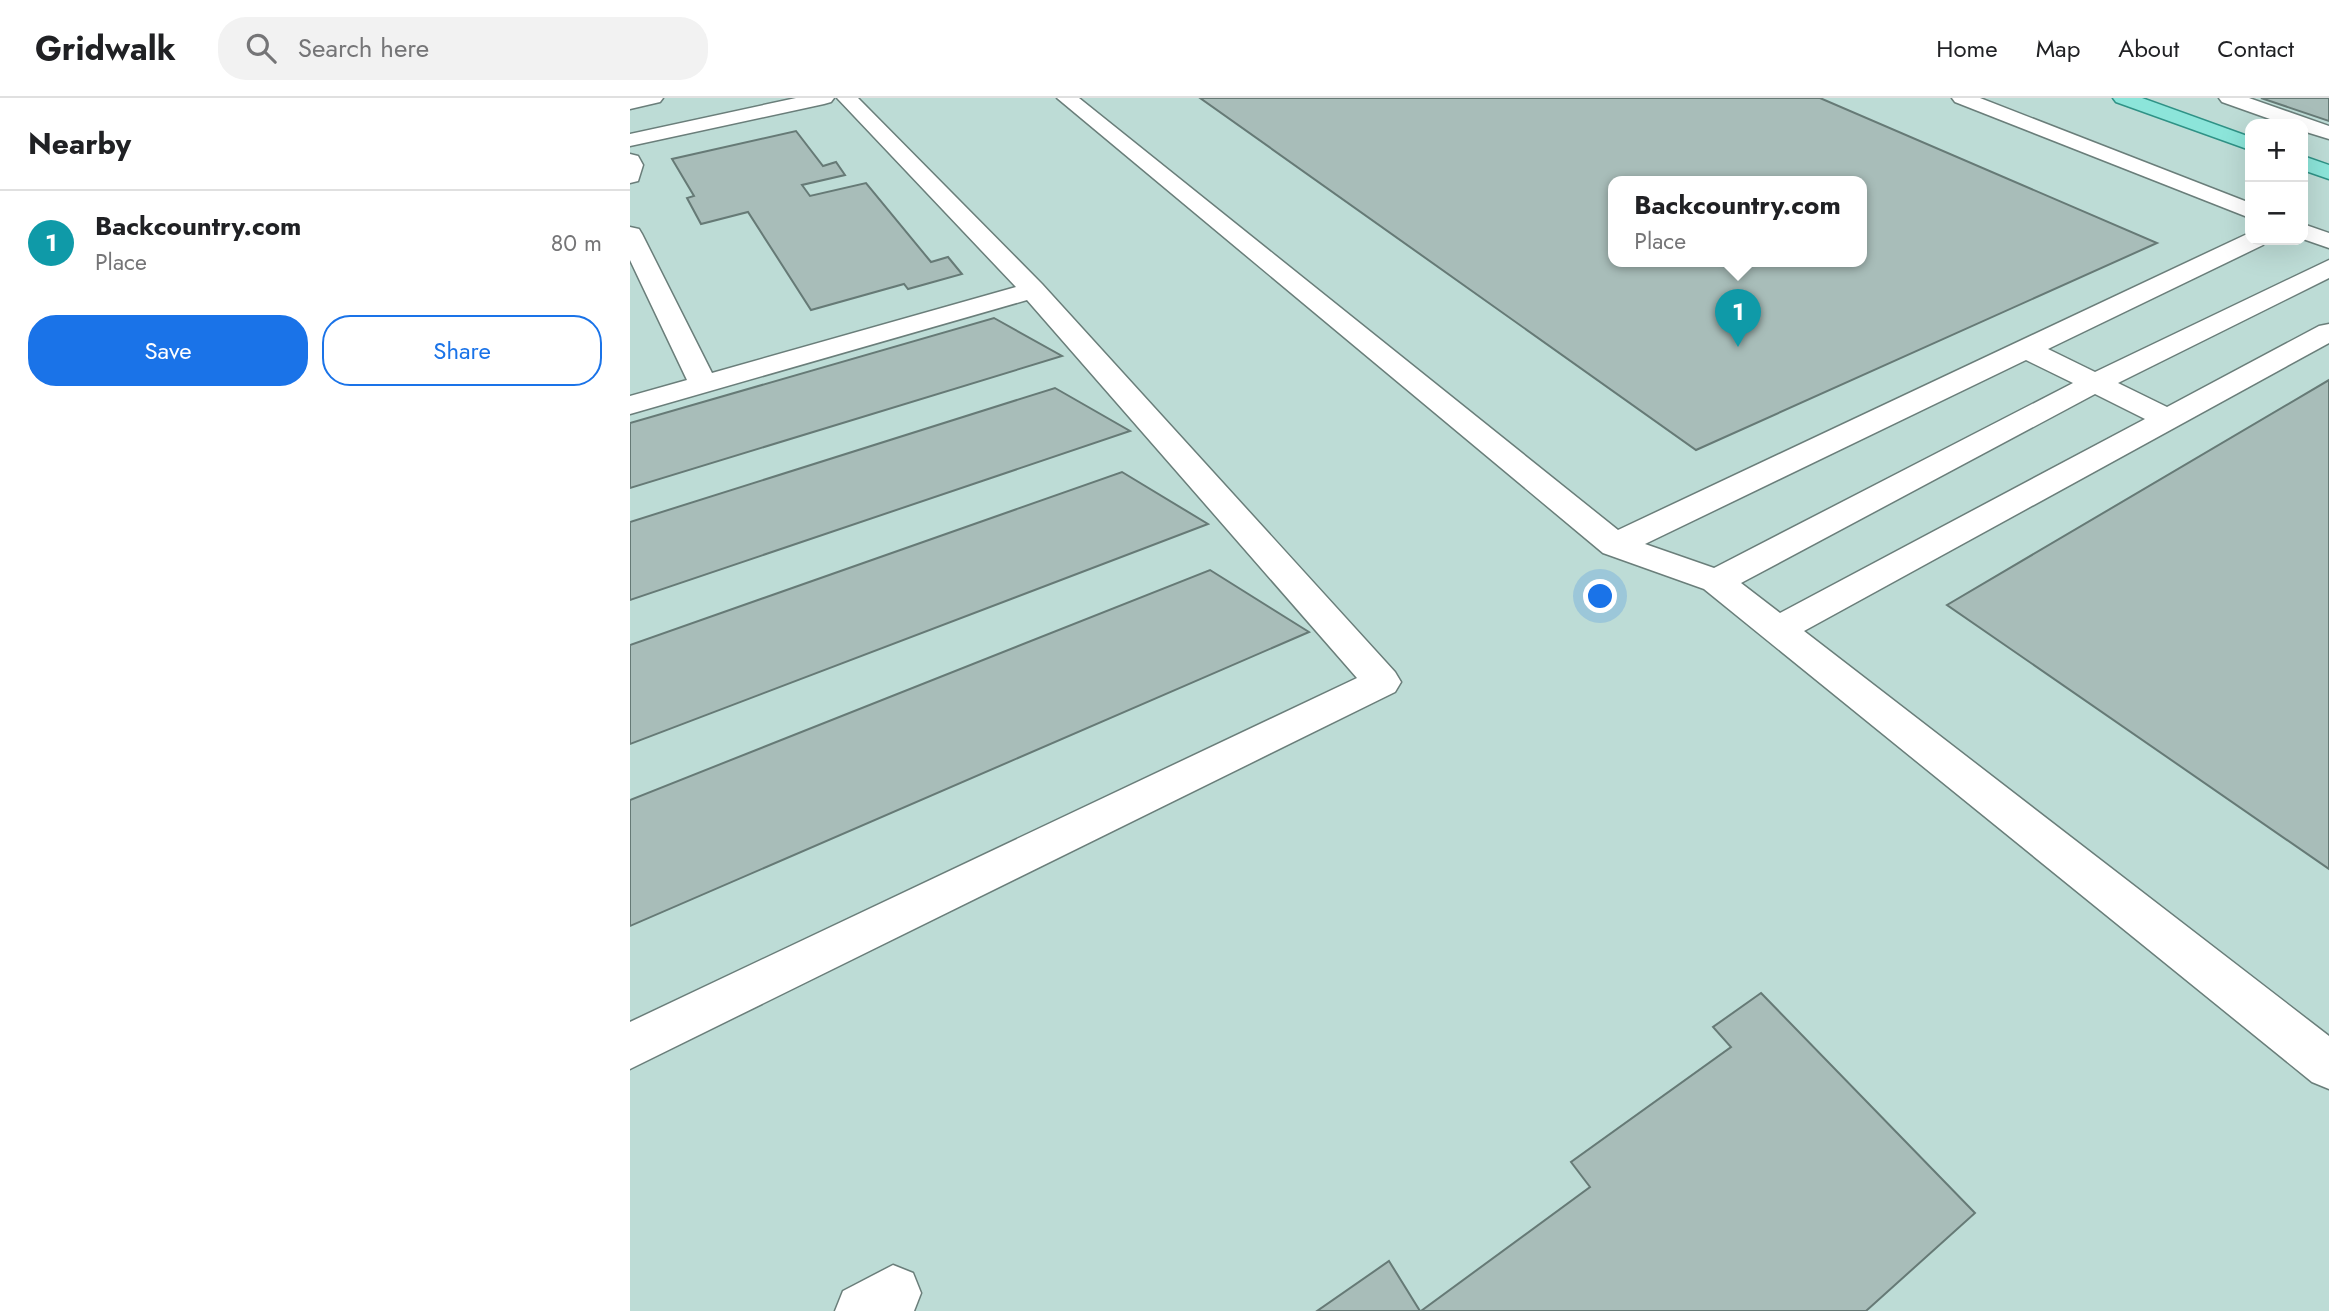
<!DOCTYPE html>
<meta charset="utf-8">
<style>
:root{--surface:#fff;--page:#f2f2f2;--text:#202124;--muted:#757577;--line:#e0e0e0;--accent:#1a73e8}
body{margin:0;font-family:Jost,sans-serif;background:var(--page);color:var(--text)}
.controls{position:absolute;right:21px;top:21px;display:grid;overflow:hidden;border-radius:14px;box-shadow:0 7px 28px #0002}
.controls button{width:63px;height:63px;display:grid;place-items:center;padding:0;border:0;border-bottom:2px solid var(--line);background:var(--surface);color:var(--text);font:35px sans-serif}
.you{position:absolute;left:971px;top:499px;width:24px;height:24px;margin:-18px;border:5px solid #fff;border-radius:50%;background:#1a73e8;box-shadow:0 0 0 10px #1a73e833}
.badge{display:grid;place-items:center;width:46px;height:46px;border-radius:50%;background:var(--accent);color:#fff;font-size:23px;font-weight:700}
.pin{position:absolute;translate:-50% -58px;filter:drop-shadow(0 2px 4px #0008)}
.pin::after{content:'';position:absolute;top:37px;width:24px;height:21px;background:inherit;clip-path:polygon(0 0,100% 0,50% 100%)}
.popup{position:absolute;left:978px;top:78px;width:259px;height:91px;box-sizing:border-box;display:grid;place-content:center;border-radius:14px;background:var(--surface);filter:drop-shadow(0 2px 5px #0005);font-size:23px;white-space:nowrap;color:var(--muted)}
.popup b{font-size:26px;color:var(--text)}
.popup::after{content:'';position:absolute;left:50%;top:100%;margin-left:-14px;border:14px solid transparent;border-top-color:var(--surface)}
.list{margin:0;padding:0;list-style:none}
h2{display:flex;justify-content:space-between;align-items:center;height:91px;margin:0;padding:0 28px;font-size:30px}
h2 small{font-size:23px;font-weight:400;color:var(--muted)}
.list li{display:grid;grid-template-columns:46px 1fr auto;gap:21px;align-items:center;box-sizing:border-box;height:105px;padding:0 28px;border-top:2px solid var(--line)}
.list b{display:block;font-size:26px;white-space:nowrap}
.list p{margin:0;font-size:23px;white-space:nowrap;color:var(--muted)}
.list em{font-size:23px;font-style:normal;color:var(--muted)}
.actions{display:flex;gap:14px;padding:21px 28px}
.actions a{flex:1;padding:16px 0;border:2px solid var(--accent);border-radius:28px;text-align:center;font-size:24px;color:var(--accent)}
.actions .main{background:var(--accent);color:#fff}
.icon{flex:none;width:38px;height:38px;fill:none;stroke:currentColor;stroke-width:2;stroke-linecap:round;stroke-linejoin:round}
.map{position:relative;flex:none;width:1699px;height:1213px;overflow:hidden}
header{display:flex;align-items:center;gap:42px;box-sizing:border-box;height:98px;padding:0 35px;background:var(--surface);border-bottom:2px solid var(--line)}
header strong{font-size:33px}
nav{display:flex;gap:38px;margin-inline-start:auto;font-size:24px}
.search{width:490px;height:63px;background:var(--page);display:flex;align-items:center;gap:18px;box-sizing:border-box;padding:0 24px;border-radius:28px;color:var(--muted);font-size:26px}
main{display:flex}
aside{flex:1;background:var(--surface)}
.map>svg:first-child{display:block}
.built{fill:#bddcd6;fill-rule:evenodd}
.building{fill:#a8bdb9;stroke:#667a76;stroke-width:2;fill-rule:evenodd}
.lines{fill:none;stroke-linecap:round;stroke-linejoin:round}
.minor-casing{stroke:#6a7e7a;stroke-width:3}
.major-casing{stroke:#2f9286;stroke-width:3}
.minor{fill:#fff;fill-rule:evenodd}
.major{fill:#8ce5da;fill-rule:evenodd}
</style>
<header>
<strong>Gridwalk</strong>
<div class="search"><svg class="icon" aria-label="search" viewBox="0 0 24 24"><circle cx="10" cy="10" r="6"/><path d="M15 15l6 6"/></svg>Search here</div>
<nav><a>Home</a><a>Map</a><a>About</a><a>Contact</a></nav>
</header>
<main>
<aside>
<h2>Nearby<small></small></h2>
<ul class="list">
<li><span class="badge" style="background:#0f9aa8">1</span><div><b>Backcountry.com</b><p>Place</p></div><em>80 m</em></li>
</ul>
<div class="actions"><a class="main">Save</a><a>Share</a></div>
</aside>
<div class="map">
<svg width="1699" height="1213" viewBox="0 0 1699 1213">
<rect width="100%" height="100%" fill="#d2e8e4"/>
<path class="built" d="M0 0H1699V1213H0ZM1620 26H1673V142H1620ZM984 83H1232V163H984Z"/>
<g class="building">
<path d="M570 0H1190L1527 145 1066 352ZM984 83H1232V163H984Z"/>
<path d="M1631 0H1699V23Z"/>
<path d="M166 33 193 68 206 64 215 77 172 87 180 98 236 85 301 164 318 159 332 176 278 191 274 186 181 212 118 114 71 126 57 100 64 98 42 61Z"/>
<path d="M364 220 432 258 0 390V325Z"/>
<path d="M1699 282V771L1317 507Z"/>
<path d="M425 290 500 333 0 502V424Z"/>
<path d="M492 374 578 426 0 646V547Z"/>
<path d="M580 472 679 534 0 828V702Z"/>
<path d="M1131 895 1345 1115 1236 1213H791L960 1089 941 1064 1101 949 1083 929Z"/>
<path d="M759 1163 790 1213H687Z"/>
</g>
<g class="lines">
<g class="minor-casing">
<g id="minor">
<path d="M0 0H33L30 4 0 11Z"/>
<path d="M166 0H204L201 4 194 6 0 48V36Z"/>
<path d="M207 0H228L412 186 765 574 771 584 765 594 0 971V924L727 580 397 202 0 316V298L57 282 0 162V129L9 131 12 136 82 275 386 189Z"/>
<path d="M427 0H449L988 432 1615 137 1620 136V142H1636L1633 147 1418 251 1465 274 1699 162V180L1488 285 1537 309 1689 228 1699 226V245L1174 533 1699 938V991L1682 984 1074 491 973 455ZM1396 262 1443 285 1084 470 1015 446ZM1465 296 1515 321 1150 515 1111 485Z"/>
<path d="M1322 0H1350L1620 105V120L1325 4Z"/>
<path d="M1589 0H1619L1699 28V41L1673 33V26H1654L1592 4Z"/>
<path d="M0 56 8 58 13 67 8 83 0 85Z"/>
<path d="M1673 126 1699 135V150L1673 141Z"/>
<path d="M263 1167 283 1175 291 1195 284 1213H205L213 1193Z"/>
</g>
</g>
<g class="major-casing">
<g id="major">
<path d="M1483 0H1512L1620 39V52L1486 4Z"/>
<path d="M1673 58 1699 67V81L1673 72Z"/>
</g>
</g>
<use href="#minor" class="minor"/>
<use href="#major" class="major"/>
</g>
</svg>
<div class="controls">
<button>+</button>
<button>−</button>
</div>
<div class="you"></div>
<div class="pin badge" style="left:1108px;top:249px;background:#0f9aa8">1</div>
<div class="popup"><b>Backcountry.com</b>Place</div>
</div>
</main>
